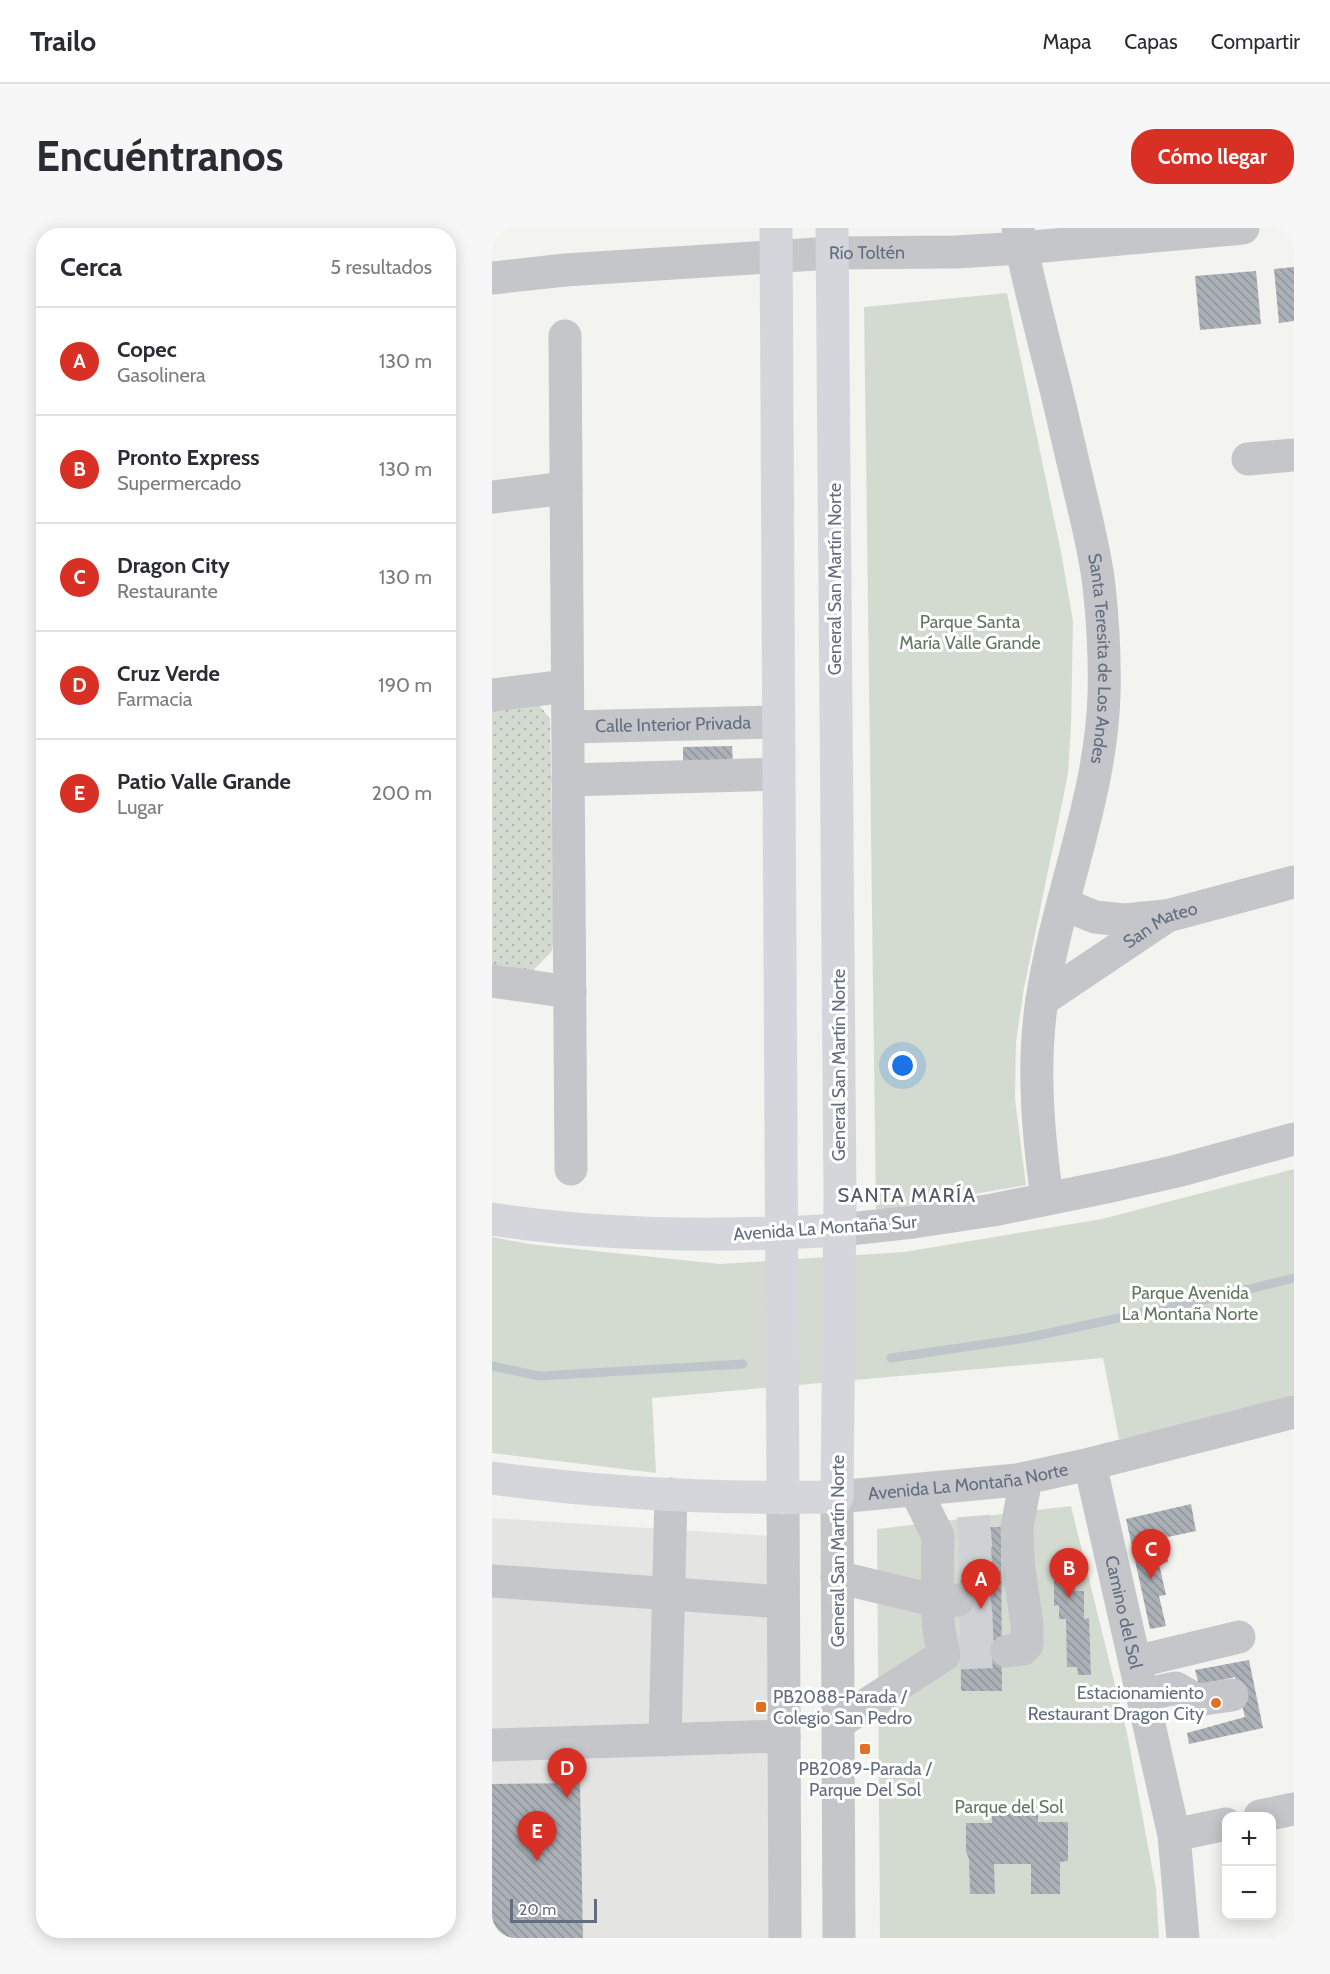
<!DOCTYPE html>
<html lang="es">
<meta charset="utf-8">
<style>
:root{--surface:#fff;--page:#f7f7f7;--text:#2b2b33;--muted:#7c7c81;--line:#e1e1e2;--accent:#d93025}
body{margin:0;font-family:Cabin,sans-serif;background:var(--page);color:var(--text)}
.controls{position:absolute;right:18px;bottom:18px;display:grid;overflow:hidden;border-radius:12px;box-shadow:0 3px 15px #0003}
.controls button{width:54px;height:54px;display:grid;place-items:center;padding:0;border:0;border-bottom:2px solid var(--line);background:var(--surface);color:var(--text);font:30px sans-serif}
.scale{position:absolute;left:18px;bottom:15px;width:87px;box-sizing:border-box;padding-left:6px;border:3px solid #636e81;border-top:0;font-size:16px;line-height:21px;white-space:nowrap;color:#636e81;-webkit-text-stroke:4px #fff;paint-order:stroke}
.you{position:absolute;left:411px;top:838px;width:21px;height:21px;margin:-15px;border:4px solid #fff;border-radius:50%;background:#1a73e8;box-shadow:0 0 0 9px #1a73e833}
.badge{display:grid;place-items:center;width:39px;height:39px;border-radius:50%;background:var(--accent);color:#fff;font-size:20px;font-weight:700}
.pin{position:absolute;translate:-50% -50px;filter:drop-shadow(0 2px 3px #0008)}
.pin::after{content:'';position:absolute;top:32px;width:21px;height:18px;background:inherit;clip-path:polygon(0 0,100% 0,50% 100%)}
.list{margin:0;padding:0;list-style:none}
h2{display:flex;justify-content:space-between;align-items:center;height:78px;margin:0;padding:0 24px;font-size:26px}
h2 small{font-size:20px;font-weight:400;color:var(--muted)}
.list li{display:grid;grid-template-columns:39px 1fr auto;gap:18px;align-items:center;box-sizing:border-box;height:108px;padding:0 24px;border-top:2px solid var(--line)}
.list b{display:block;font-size:22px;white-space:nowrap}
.list p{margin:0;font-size:20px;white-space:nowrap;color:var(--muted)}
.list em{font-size:20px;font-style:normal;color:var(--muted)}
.map{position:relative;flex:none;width:802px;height:1710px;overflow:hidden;border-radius:24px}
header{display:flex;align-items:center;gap:36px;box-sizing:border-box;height:84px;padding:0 30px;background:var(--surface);border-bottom:2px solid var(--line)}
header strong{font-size:28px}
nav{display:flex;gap:33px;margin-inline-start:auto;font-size:21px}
.intro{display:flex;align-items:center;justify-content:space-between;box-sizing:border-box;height:144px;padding:0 36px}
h1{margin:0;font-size:42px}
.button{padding:15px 27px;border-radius:24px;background:var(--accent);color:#fff;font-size:21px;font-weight:700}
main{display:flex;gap:36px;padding:0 36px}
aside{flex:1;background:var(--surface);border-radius:24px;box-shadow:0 3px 15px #0003}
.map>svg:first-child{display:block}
.built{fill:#e4e4e3}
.grass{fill:url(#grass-dots)}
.green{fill:#d3dbd1}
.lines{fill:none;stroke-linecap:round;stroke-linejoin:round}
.stream{stroke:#bec6cc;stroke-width:9}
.building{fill:url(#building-back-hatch)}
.minor-tunnel{stroke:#cfd2d4;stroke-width:33;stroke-dasharray:33 16;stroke-linecap:butt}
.minor{stroke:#c4c6ca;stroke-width:33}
.major{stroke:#d4d6dc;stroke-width:33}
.poi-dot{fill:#e17122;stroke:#fff;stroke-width:2}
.labels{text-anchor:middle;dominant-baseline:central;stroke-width:6;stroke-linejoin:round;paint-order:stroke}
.street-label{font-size:18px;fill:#636e81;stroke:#fff}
.park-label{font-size:18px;fill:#627862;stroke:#fff}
.poi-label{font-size:18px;fill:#636e81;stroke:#fff;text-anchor:end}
.neighbourhood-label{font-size:20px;letter-spacing:1.5px;fill:#515966;stroke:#fff}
</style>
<header>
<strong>Trailo</strong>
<nav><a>Mapa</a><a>Capas</a><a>Compartir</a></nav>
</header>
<div class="intro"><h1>Encuéntranos</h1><a class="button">Cómo llegar</a></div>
<main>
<aside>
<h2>Cerca<small>5 resultados</small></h2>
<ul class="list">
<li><span class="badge">A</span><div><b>Copec</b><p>Gasolinera</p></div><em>130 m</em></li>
<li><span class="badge">B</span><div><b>Pronto Express</b><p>Supermercado</p></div><em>130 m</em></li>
<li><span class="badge">C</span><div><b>Dragon City</b><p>Restaurante</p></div><em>130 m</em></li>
<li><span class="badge">D</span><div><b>Cruz Verde</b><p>Farmacia</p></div><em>190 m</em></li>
<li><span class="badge">E</span><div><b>Patio Valle Grande</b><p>Lugar</p></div><em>200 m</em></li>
</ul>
</aside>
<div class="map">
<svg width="802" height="1710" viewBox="0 0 802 1710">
<defs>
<pattern id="grass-dots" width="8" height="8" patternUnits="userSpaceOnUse" patternTransform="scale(1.5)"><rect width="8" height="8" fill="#d3dbd1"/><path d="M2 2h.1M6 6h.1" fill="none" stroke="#afb6af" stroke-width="1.8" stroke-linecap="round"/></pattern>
<pattern id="building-back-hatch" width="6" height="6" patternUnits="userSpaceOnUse" patternTransform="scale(1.5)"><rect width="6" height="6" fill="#acb1b8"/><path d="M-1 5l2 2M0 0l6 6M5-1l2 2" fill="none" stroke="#90949b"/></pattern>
</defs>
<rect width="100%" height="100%" fill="#f3f4f0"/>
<path class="built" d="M0 1290 278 1308 277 1710H0Z"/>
<path class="grass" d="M44 473 58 491 62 709 60 723 32 752 0 744V478Z"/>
<g class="green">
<path d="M515 65 569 324 581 393 579 498 576 546 532 760 524 814 523 871 534 957 384 983 372 79Z"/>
<path d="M802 941V1172L720 1193 627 1211 611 1130 160 1170 164 1245 0 1225V1009L37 1016 228 1036 412 1024 610 991Z"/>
<path d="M579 1278 635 1505 664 1661 667 1710H388L385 1301Z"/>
</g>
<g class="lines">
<g class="stream">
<path d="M399 1130 534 1110 729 1068 802 1050"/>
<path d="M0 1138 47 1148 251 1136"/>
</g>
</g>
<g class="building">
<path d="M802 39V93L787 95 782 41Z"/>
<path d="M764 43 769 96 708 102 703 48Z"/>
<path d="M240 518 241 538 191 539V519Z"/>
<path d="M699 1276 704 1303 671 1310 676 1334 667 1336 674 1367 667 1368 674 1398 658 1401 634 1291Z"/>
<path d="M468 1299H509L510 1463H469Z"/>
<path d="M583 1335V1363H592V1391L597 1390 599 1447H586L585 1439H575L574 1391H567V1377L562 1378V1336Z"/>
<path d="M757 1432 771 1500 697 1516 695 1505 753 1489 743 1449 707 1457 703 1442Z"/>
<path d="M88 1555 91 1710H0V1556Z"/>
<path d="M500 1582H546V1594H576V1633L568 1634V1666H539V1636H502L503 1666H478L477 1631 474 1623V1595H500Z"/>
</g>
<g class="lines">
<g class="minor-tunnel">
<path d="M466 1306 511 1302"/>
<path d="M467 1336 511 1333"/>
<path d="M466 1372 513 1369"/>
<path d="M468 1401 513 1399"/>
<path d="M467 1425 515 1423"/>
</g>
<g class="minor">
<path id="s1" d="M526 0C533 42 545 84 555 126 566 167 575 209 585 251 593 286 603 322 607 358 611 394 613 430 612 467 609 571 565 670 550 772 540 837 546 905 555 970"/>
<path id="s2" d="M0 50 73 42 340 25 464 24 529 20 751 0"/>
<path d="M73 108 79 941"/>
<path d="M756 231 802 227"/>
<path d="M0 269 74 260"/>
<path d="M0 467 75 458"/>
<path id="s3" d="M76 499 286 494"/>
<path d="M76 552 286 546"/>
<path d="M571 676 603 689 632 692 673 688"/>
<path d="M0 753 78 764"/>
<path id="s4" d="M550 772 675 688 802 654"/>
<path d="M348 1002 421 994 501 982 619 958 685 943 802 911"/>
<path id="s5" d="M598 1236 682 1607 691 1710"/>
<path d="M424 1263 446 1308 445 1373 466 1372"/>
<path d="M291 1270 293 1710"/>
<path d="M345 1349 445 1373 447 1403 452 1427 346 1495"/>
<path d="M0 1353 291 1374"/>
<path d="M515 1423 531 1421 535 1416V1397L526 1333 525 1300 534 1250"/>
<path d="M643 1434 747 1409"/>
<path d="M651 1467 684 1460 705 1472 740 1467"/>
<path d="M173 1512 179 1266"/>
<path d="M0 1517 292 1508"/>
<path d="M768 1588 802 1581"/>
<path d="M682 1607 734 1596"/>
<path id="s6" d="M347 1710 345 1269 525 1252 598 1236 802 1184"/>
</g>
<g class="major">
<path d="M284 0 291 1270"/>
<path d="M0 991C115 1009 232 1009 348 1002"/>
<path d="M0 1250C114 1266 230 1271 345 1269L348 969 340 0"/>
</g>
</g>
<g class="poi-dot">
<circle cx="724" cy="1475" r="6"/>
<rect x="263" y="1473" width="12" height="12" rx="3"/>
<rect x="367" y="1515" width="12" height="12" rx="3"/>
</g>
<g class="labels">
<g class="street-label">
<text stroke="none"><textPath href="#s2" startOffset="376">Río Toltén</textPath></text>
<text transform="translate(343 351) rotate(-90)">General San Martín Norte</text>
<text stroke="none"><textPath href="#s1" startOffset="440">Santa Teresita de Los Andes</textPath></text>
<text stroke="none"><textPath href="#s3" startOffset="105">Calle Interior Privada</textPath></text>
<text stroke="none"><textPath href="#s4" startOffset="141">San Mateo</textPath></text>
<text transform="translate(347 837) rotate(-90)">General San Martín Norte</text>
<text transform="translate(333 1000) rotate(-4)">Avenida La Montaña Sur</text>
<text stroke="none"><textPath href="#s6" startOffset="573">Avenida La Montaña Norte</textPath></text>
<text transform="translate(346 1323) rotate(-90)">General San Martín Norte</text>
<text stroke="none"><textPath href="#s5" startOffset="152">Camino del Sol</textPath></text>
</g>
<g class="park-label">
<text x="478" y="394">Parque Santa<tspan x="478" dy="21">María Valle Grande</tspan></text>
<text x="698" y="1065">Parque Avenida<tspan x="698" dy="21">La Montaña Norte</tspan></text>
<text x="517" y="1579">Parque del Sol</text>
</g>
<g class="poi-label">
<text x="712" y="1465">Estacionamiento<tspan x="712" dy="21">Restaurant Dragon City</tspan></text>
<text x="281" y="1469" text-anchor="start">PB2088-Parada /<tspan x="281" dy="21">Colegio San Pedro</tspan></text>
<text x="373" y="1541" text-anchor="middle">PB2089-Parada /<tspan x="373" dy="21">Parque Del Sol</tspan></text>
</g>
<g class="neighbourhood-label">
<text x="415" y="967">SANTA MARÍA</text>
</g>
</g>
</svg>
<div class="controls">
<button>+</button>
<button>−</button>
</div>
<div class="scale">20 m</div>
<div class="you"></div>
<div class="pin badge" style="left:489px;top:1381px">A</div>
<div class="pin badge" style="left:577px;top:1370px">B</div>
<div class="pin badge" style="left:659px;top:1351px">C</div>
<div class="pin badge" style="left:75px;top:1570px">D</div>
<div class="pin badge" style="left:45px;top:1633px">E</div>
</div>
</main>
